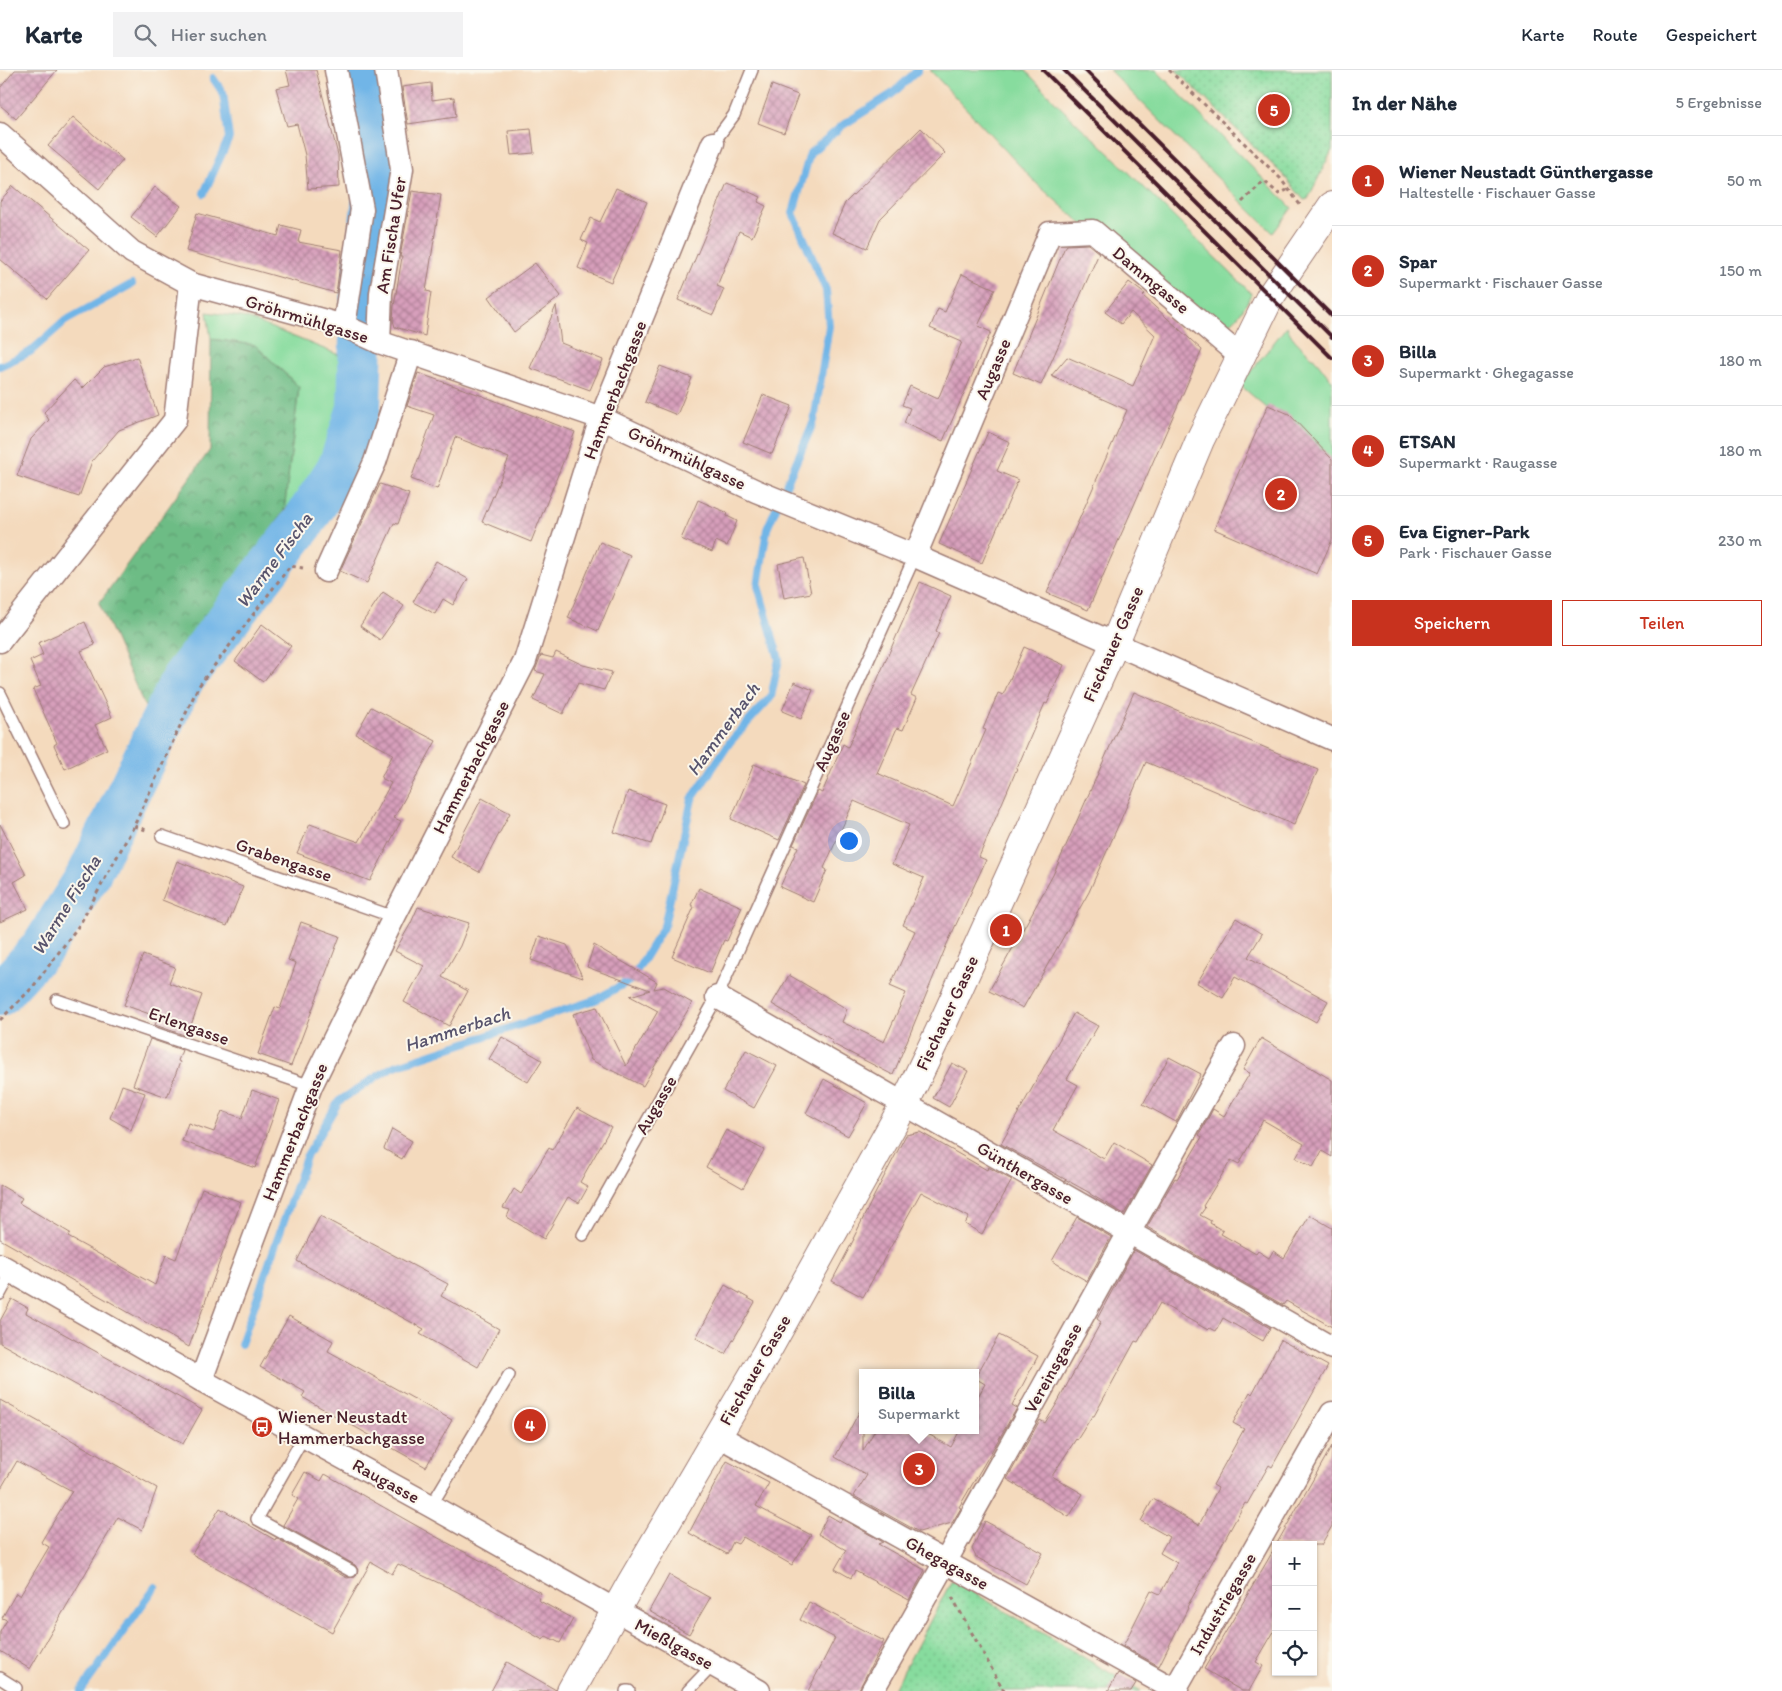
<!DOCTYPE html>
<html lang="de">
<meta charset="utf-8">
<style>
:root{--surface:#fff;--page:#f2f2f3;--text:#1f2937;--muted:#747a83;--line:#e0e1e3;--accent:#c8321e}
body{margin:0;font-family:Itim,sans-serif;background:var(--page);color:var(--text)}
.controls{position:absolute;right:15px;bottom:15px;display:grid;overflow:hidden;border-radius:0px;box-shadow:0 1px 4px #0004}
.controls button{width:45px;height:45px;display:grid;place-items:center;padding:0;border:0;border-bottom:1px solid var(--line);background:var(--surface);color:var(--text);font:25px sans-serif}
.you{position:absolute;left:848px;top:770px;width:18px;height:18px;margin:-12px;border:4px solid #fff;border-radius:50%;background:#1a73e8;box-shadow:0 0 0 8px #1a73e833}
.badge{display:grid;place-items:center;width:32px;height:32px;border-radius:50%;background:var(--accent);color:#fff;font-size:16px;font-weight:700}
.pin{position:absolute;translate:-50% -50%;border:2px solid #fff;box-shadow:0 1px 5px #0006}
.popup{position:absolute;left:859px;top:1299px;width:120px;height:65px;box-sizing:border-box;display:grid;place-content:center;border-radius:0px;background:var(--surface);filter:drop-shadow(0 1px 4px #0005);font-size:16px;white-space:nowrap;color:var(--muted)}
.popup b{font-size:19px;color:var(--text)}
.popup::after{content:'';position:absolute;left:50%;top:100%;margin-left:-10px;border:10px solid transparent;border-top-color:var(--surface)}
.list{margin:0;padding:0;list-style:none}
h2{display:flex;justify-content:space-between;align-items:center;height:65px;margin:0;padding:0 20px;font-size:21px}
h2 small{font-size:16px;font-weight:400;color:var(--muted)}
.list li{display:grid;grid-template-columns:32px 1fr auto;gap:15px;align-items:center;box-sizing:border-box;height:90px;padding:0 20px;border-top:1px solid var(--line)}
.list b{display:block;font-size:19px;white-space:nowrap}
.list p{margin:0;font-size:16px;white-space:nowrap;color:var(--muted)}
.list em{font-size:16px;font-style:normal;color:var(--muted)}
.actions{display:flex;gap:10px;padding:15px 20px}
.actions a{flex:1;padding:11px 0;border:1px solid var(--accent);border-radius:0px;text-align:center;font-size:18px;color:var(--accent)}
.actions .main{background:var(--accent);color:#fff}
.icon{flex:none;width:28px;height:28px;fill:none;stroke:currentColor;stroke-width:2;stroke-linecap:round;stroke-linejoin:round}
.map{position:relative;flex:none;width:1332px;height:1621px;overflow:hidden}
header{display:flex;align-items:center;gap:30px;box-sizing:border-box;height:70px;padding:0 25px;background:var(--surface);border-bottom:1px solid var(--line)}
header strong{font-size:24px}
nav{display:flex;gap:28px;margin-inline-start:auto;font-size:18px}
.search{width:350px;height:45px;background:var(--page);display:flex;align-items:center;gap:12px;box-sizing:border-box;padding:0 18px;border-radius:0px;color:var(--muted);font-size:19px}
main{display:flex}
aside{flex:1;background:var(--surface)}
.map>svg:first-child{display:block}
.green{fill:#87dc9e;stroke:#687e64}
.forest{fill:url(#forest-crowns);stroke:#5c6e58}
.park{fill:url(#park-dots);stroke:#687e64}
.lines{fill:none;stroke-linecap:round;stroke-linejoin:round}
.stream{stroke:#71b5e7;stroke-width:8}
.river{stroke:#71b5e7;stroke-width:44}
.building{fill:url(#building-cross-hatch)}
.service-casing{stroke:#9f7c74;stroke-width:14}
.minor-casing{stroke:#9f7c74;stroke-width:25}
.secondary-casing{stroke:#9f7c74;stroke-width:30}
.path{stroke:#9f7c74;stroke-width:3;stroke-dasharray:4 4;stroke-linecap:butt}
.service{stroke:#fff;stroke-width:11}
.minor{stroke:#fff;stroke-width:22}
.secondary{stroke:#fff;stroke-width:28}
.rail{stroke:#4a1f2b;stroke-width:4}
.labels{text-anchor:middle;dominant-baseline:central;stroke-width:4;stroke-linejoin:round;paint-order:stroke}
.street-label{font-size:18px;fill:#4a1f2b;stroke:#fbf7ec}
.poi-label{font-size:18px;fill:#4a1f2b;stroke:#fbf7ec;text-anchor:start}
.water-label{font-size:19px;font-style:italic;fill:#58546d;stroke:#fbf7ec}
</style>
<header>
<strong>Karte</strong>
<div class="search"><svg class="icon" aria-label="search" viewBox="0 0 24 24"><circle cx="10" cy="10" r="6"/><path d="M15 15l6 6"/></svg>Hier suchen</div>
<nav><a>Karte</a><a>Route</a><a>Gespeichert</a></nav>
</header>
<main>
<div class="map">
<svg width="1332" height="1621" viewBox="0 0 1332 1621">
<defs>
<pattern id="forest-crowns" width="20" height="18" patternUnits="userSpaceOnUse" patternTransform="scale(1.25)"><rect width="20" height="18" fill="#6dbc85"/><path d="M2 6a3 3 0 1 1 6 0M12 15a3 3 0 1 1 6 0" fill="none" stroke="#5c986d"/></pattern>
<pattern id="park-dots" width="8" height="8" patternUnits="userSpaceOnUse" patternTransform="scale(1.25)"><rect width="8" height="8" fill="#87dc9e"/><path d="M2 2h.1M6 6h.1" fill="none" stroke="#76bc88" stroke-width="1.8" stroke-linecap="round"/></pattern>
<pattern id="building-cross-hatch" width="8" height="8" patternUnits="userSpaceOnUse" patternTransform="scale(1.25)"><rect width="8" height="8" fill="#d79fbb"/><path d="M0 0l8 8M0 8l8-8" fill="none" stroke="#b08198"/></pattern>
</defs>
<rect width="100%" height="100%" fill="#fbf7ec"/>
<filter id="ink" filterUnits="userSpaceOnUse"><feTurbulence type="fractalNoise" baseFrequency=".02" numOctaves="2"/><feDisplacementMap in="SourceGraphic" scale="10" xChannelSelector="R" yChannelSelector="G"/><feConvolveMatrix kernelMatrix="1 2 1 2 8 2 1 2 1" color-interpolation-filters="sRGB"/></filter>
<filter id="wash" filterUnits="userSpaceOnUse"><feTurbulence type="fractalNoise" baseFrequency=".0096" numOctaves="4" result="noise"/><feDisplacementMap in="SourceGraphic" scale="20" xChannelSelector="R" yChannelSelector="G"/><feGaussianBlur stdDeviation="1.12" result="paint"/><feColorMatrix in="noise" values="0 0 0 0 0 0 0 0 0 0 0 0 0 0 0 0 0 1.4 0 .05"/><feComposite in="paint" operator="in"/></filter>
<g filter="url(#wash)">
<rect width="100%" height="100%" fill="#f4dabd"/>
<g class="green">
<path d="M930 0H1025C1049 25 1072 51 1099 73L1252 224C1231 259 1234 256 1194 253L1037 114Z"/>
<path d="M1109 0H1156L1292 138 1273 163Z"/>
<path d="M207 242 247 248 344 287 349 332 329 385 284 441 299 317 255 275 211 269Z"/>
<path d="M1287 256C1291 271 1307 280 1316 291 1322 297 1325 304 1332 310V405L1274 344 1240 315Z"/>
</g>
<path class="forest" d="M211 269 255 275 299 317 284 441 145 637 99 533 210 380Z"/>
<g class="park">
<path d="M1176 0H1332V80L1308 129 1304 130 1284 106Z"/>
<path d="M952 1510 1141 1621H893Z"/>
</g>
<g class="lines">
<g class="stream">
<path d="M204 123 229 68 223 23 213 8"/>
<path d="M0 296 30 282 65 251 132 214"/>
<path d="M241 1274 306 1087 339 1031 392 997 595 930 631 910 664 856 692 729 730 672 771 627 779 589 758 516 767 459 814 351 829 256 826 220 793 143 810 83 843 55 892 24 918 0"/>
<path d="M81 1621 155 1517"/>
</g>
<path class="river" d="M0 924 43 877 89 804 182 610 303 453 340 396 359 338 362 229 376 112 373 77 359 0"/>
</g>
<g id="blocks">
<g class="building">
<path d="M15 0H57L16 49 0 35V18Z"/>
<path d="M286 0H316L338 85 339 117 308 119 305 85 297 54 287 56 276 18 290 15Z"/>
<path d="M431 13 432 30 454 27 456 47 408 54 402 17Z"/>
<path d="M772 15 798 25 784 63 758 53Z"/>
<path d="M73 47 123 90 99 119 48 76Z"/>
<path d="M921 58 945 83 880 149 867 178 832 163 845 133Z"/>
<path d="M531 59 534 83 511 85 508 61Z"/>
<path d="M727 113 761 127 758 132 766 136 752 167 739 161 717 216 724 219 713 245 678 230Z"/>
<path d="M13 116 89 180 47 229 0 189V131Z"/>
<path d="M155 117 181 136 157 167 131 147Z"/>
<path d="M616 118 647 132 611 212 578 198 588 173 581 170 591 148 600 152Z"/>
<path d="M412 121 441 125 426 221 431 222 425 266 395 257 393 250 394 236 402 187H400Z"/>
<path d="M197 143 278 166 281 155 301 160 298 172 342 180 336 223 186 181Z"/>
<path d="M1088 174 1099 183 1041 315 1013 303 1064 179 1067 175Z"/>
<path d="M535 193 561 226 514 262 489 227Z"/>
<path d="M962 204 995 219 978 256 991 262 943 371 904 353 910 338 902 335 910 316 938 329 962 272 930 258 938 239 945 242Z"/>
<path d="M1129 212 1145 224 1143 226 1202 280 1088 540 1047 523 1127 340 1051 306 1067 287 1133 316 1155 265 1131 242 1121 254 1105 242Z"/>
<path d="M556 236 561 273 603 290 590 320 530 298Z"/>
<path d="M137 287 158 345 119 360 92 391 79 427 17 406 31 369 49 350 44 342 74 310 83 318 104 297Z"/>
<path d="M660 296 692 308 677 345 645 332Z"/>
<path d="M418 303 483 326 575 362 531 472 482 452 509 388 455 367 437 419 411 409 434 345 407 336Z"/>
<path d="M763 325 792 336 772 384 743 372Z"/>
<path d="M1268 335 1289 344 1332 389V470L1317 504 1214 459Z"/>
<path d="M988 362 1010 372 997 401 1018 410 982 493 939 474Z"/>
<path d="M380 414 409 424 398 454 394 453 367 513 340 501Z"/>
<path d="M698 430 728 443 727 446 737 451 727 476 716 471 712 482 681 469Z"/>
<path d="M600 472 630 485 598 561 568 548Z"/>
<path d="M804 488 811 523 784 528 778 494Z"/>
<path d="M436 491 468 509 453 535 443 529 435 544 413 532Z"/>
<path d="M920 512 951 526 936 561 939 563 911 625 917 628 903 660 897 658 877 703 953 736 986 660 983 659 998 623 1003 625 1024 577 1064 595 1047 634 1045 633 979 787 986 790 947 874 893 1005 831 973 832 970 772 934 789 905 847 939 842 952 884 972 906 923 890 916 915 861 903 855 924 808 892 794 909 755 854 731 824 798 827 800 813 832 780 817 798 777 793 775 818 721 822 723 843 674 848 677Z"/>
<path d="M383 522 404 536 380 570 360 556Z"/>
<path d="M85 552 95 575 81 581 112 647 95 655 107 679 65 699 54 675 57 673 33 619 41 616 30 591 43 585 38 573Z"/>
<path d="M262 554 291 576 263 612 235 591Z"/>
<path d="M556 582 583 595 612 602 604 620 578 613 563 644 533 630 545 604 535 601 541 585 553 588Z"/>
<path d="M794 612 813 620 801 649 782 641Z"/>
<path d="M1134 622 1318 700 1294 755 1146 692 1089 822 1023 938 989 921 1053 805Z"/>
<path d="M371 637 436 671 394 748 401 751 370 811 297 783 310 754 359 772 391 713 381 708 393 684 356 664Z"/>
<path d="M754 694 804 715 779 770 731 749Z"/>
<path d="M628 721 665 734 651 774 614 762Z"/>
<path d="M482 728 510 743 479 802 451 787Z"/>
<path d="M0 754 26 805 14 812 28 839 0 852Z"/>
<path d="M177 791 243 817 227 856 162 830Z"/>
<path d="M699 818 742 837 727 871 724 870 710 903 672 887 694 837 691 835Z"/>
<path d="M418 837 469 853 460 876 442 907 468 921 449 956 404 932 424 896 395 881 411 853Z"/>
<path d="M1236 848 1262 864 1248 887 1328 931 1316 952 1235 907 1223 928 1197 913Z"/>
<path d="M301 852 340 866 291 996 258 984 275 937 280 939 296 893 288 890Z"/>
<path d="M539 866 567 875 583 908 531 890Z"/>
<path d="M594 875 657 912 654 919 664 917 692 933 643 1016 591 990 573 944 597 937 626 996 658 941 630 926 650 920 587 897Z"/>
<path d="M143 885 175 897 169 913 202 925 187 966 155 955 158 947 124 935Z"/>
<path d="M1074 943 1098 956 1067 1009 1078 1015 1053 1060 1104 1089 1114 1072 1152 1095 1124 1144 1090 1124V1123L1001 1074Z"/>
<path d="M502 967 542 990 528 1012 489 989Z"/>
<path d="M1261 968 1332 1010V1087L1322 1081 1313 1097 1296 1088 1304 1074 1263 1050 1239 1094 1231 1090 1203 1136 1205 1138 1200 1145 1211 1151 1210 1153 1223 1161 1221 1164 1256 1184 1258 1181 1269 1188 1273 1181 1284 1188 1310 1145 1332 1158V1257L1286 1231 1283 1235 1147 1157 1175 1108 1177 1109 1202 1067 1199 1065 1213 1039 1224 1046 1250 1003 1243 1000Z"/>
<path d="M150 969 182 980 178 991 180 992 167 1027 133 1015Z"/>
<path d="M746 980 777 996 754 1038 723 1021Z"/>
<path d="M1169 987 1201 1004 1176 1052 1143 1034Z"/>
<path d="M952 993 968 1001 949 1037 933 1028Z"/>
<path d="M824 1009 867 1033 848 1066 806 1043Z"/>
<path d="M122 1015 145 1023 131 1060 110 1048Z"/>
<path d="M252 1020 279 1030 255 1098 182 1071 188 1053 214 1062 222 1041 242 1048Z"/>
<path d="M577 1038 611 1057 580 1112 588 1117 579 1133 568 1127 544 1169 507 1147 510 1140 503 1138 514 1119 521 1124 549 1078 552 1080Z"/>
<path d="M392 1059 412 1071 402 1089 384 1079Z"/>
<path d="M726 1060 764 1080 743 1118 706 1097Z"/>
<path d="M920 1062 987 1100 988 1097 1012 1110 982 1164 965 1154 969 1147 921 1122 863 1227 832 1211 854 1169H853L875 1124 906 1065Z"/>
<path d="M0 1115 22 1128 19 1133 70 1163 68 1167 155 1215 166 1185 176 1189 202 1118 241 1132 189 1277 0 1169Z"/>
<path d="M320 1146 448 1214 441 1226 499 1259 478 1297 420 1264 424 1259 297 1191Z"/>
<path d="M1077 1147 1111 1167 1087 1211 1052 1191Z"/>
<path d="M1134 1180 1270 1258 1263 1271 1223 1248 1216 1261 1210 1258 1208 1260 1160 1233 1138 1272 1135 1271 1094 1346H1092L1077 1370 1076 1369 1052 1406 1083 1424 1069 1447 1007 1409 1040 1350 1045 1353 1056 1335 1101 1252 1097 1249Z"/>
<path d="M725 1215 755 1232 725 1284 696 1268Z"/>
<path d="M12 1229 28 1238 26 1243 202 1340 183 1374 0 1273V1251Z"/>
<path d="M289 1246 333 1271 328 1281 452 1350 426 1397 302 1327 305 1322 260 1297Z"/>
<path d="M999 1265 1038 1286 1012 1335 1017 1338 959 1437 961 1438 952 1453 919 1462 854 1426 867 1405 835 1387 863 1335V1381L875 1360H921L951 1377 960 1360H975V1332L985 1314 975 1308Z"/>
<path d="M1281 1270 1328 1296 1272 1397 1269 1395 1247 1434 1245 1433 1187 1537 1188 1538 1159 1596 1123 1576 1151 1520 1160 1524 1177 1493 1160 1483 1169 1467 1141 1451 1153 1429 1199 1455 1218 1418 1213 1415 1244 1359 1233 1353 1250 1322 1252 1324Z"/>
<path d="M0 1330 157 1418 142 1460 118 1447 30 1599 0 1581V1562L7 1550 2 1548 16 1523 20 1526 49 1477 41 1472 72 1421 17 1391 0 1420Z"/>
<path d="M1332 1376V1456L1321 1475H1276Z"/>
<path d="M727 1391 769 1413 756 1436 811 1465 792 1495 743 1467 738 1474 733 1472 727 1484 689 1463Z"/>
<path d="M305 1402 321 1411 325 1404 431 1464 541 1523 538 1530 573 1549 560 1573 546 1566 543 1570 456 1521 398 1494 392 1504 371 1492 332 1562 192 1484 220 1438 275 1470 276 1468 347 1508 355 1507 358 1500 355 1495 283 1455 298 1429 292 1425Z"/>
<path d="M828 1445 840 1452 842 1449 883 1472 878 1474 925 1500 909 1530 855 1501 851 1508 835 1499 846 1480 818 1464Z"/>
<path d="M985 1451 1043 1483 1026 1514 976 1487 972 1479Z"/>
<path d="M1276 1476V1558L1256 1592 1263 1596 1249 1621H1242L1204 1599Z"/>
<path d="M669 1505 710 1528 689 1564 649 1541Z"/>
<path d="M809 1532 884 1571 858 1621H808L835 1568 800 1550Z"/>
<path d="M507 1592 556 1620 555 1621H491Z"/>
<path d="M1118 1603 1136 1613 1131 1621H1108Z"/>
</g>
</g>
</g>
<g filter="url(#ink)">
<use href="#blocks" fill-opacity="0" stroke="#9f7c74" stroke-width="1"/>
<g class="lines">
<g class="service-casing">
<g id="service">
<path d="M713 73 734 45 752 0"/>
<path d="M0 623 64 754"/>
<path d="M162 766 394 847"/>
<path d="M57 930 311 1016"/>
<path d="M583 1165 717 927 915 486"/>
<path d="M0 1224 12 1202"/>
<path d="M304 1366 257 1449 351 1501"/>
<path d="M431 1436 509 1305"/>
<path d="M0 1608 16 1618"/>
<path d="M626 1621H629"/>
<path d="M688 1621 713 1595"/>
</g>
</g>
<g class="minor-casing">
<g id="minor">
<path d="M336 0 362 139 344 256"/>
<path d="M0 64 132 182 191 214 344 256 379 272 601 348 756 421 915 486 1332 669"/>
<path d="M379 272 381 223 402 99 386 0"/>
<path d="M915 486 1050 163 1093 161 1241 287"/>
<path d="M326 501 375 392 411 282"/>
<path d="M0 571 175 350 191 214"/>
<path d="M717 927C923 1043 1127 1162 1332 1278"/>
<path d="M0 1195 201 1310 431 1436 759 1621"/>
<path d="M201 1310 311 1016 394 847 525 591 601 348 713 73"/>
<path d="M717 1365 1177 1621"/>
<path d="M872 1621C995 1407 1112 1190 1234 976"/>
<path d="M1174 1621 1332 1343"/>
</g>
</g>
<g class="secondary-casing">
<path id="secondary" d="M571 1621 631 1513 766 1283 905 1033 939 962 1115 573 1200 370 1270 227 1332 136"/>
</g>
<g class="path">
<path d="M1169 0 1280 108 1301 136"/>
<path d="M1242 132 1264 111 1279 124 1287 120"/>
<path d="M134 756 146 760"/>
<path d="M0 950 32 918 80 854 134 756 198 617 290 496 303 498"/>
<path d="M952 1527 1004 1621"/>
</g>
<use href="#service" class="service"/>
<use href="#minor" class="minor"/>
<use href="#secondary" class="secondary"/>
<g class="rail">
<path d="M1043 0 1332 288"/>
<path d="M1064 0 1332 267"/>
<path d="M1085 0 1332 246"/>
</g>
</g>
</g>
<defs>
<g id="bus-disc" transform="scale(1.125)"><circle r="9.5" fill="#c8321e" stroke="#fbf7ec"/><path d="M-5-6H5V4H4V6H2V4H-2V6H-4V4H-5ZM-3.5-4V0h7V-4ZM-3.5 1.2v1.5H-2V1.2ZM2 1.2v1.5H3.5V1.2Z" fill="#fff"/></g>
</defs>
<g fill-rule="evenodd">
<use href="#bus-disc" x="262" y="1357"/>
</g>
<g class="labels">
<g class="street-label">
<text transform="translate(391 165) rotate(-81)">Am Fischa Ufer</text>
<text transform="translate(1151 210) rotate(40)">Dammgasse</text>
<text transform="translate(307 249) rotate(17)">Gröhrmühlgasse</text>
<text transform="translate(993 299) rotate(-67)">Augasse</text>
<text transform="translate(615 320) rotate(-69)">Hammerbachgasse</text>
<text transform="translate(687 388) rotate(25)">Gröhrmühlgasse</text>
<text transform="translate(1113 574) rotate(-66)">Fischauer Gasse</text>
<text transform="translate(832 671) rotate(-66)">Augasse</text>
<text transform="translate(471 697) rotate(-63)">Hammerbachgasse</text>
<text transform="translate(284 790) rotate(19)">Grabengasse</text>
<text transform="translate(947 943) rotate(-65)">Fischauer Gasse</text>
<text transform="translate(189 956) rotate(19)">Erlengasse</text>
<text transform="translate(656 1035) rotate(-60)">Augasse</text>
<text transform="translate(295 1062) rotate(-68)">Hammerbachgasse</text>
<text transform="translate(1025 1103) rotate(30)">Günthergasse</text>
<text transform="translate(1053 1298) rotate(-61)">Vereinsgasse</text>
<text transform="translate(755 1300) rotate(-60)">Fischauer Gasse</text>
<text transform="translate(386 1411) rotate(29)">Raugasse</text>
<text transform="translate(947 1493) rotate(29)">Ghegagasse</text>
<text transform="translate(1223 1534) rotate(-60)">Industriegasse</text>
<text transform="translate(674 1574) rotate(29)">Mießlgasse</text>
</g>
<g class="poi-label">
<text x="278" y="1347">Wiener Neustadt<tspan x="278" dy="21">Hammerbachgasse</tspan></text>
</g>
<g class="water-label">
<text transform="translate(274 490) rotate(-53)">Warme Fischa</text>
<text transform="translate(723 659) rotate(-54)">Hammerbach</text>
<text transform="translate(66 835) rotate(-58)">Warme Fischa</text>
<text transform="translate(457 959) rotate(-18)">Hammerbach</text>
</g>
</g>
</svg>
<div class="controls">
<button>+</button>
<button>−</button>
<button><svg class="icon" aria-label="locate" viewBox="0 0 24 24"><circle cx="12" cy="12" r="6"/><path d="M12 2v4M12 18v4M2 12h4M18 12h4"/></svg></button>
</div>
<div class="you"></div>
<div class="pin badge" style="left:1006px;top:860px">1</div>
<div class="pin badge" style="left:1281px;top:424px">2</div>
<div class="pin badge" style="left:919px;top:1399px">3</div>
<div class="popup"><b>Billa</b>Supermarkt</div>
<div class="pin badge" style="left:530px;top:1355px">4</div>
<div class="pin badge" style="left:1274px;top:40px">5</div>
</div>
<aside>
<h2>In der Nähe<small>5 Ergebnisse</small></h2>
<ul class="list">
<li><span class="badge">1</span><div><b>Wiener Neustadt Günthergasse</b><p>Haltestelle · Fischauer Gasse</p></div><em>50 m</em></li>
<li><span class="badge">2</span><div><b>Spar</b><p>Supermarkt · Fischauer Gasse</p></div><em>150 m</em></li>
<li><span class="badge">3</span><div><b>Billa</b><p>Supermarkt · Ghegagasse</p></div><em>180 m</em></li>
<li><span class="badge">4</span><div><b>ETSAN</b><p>Supermarkt · Raugasse</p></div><em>180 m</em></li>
<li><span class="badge">5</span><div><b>Eva Eigner-Park</b><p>Park · Fischauer Gasse</p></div><em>230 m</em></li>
</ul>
<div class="actions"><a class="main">Speichern</a><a>Teilen</a></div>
</aside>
</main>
